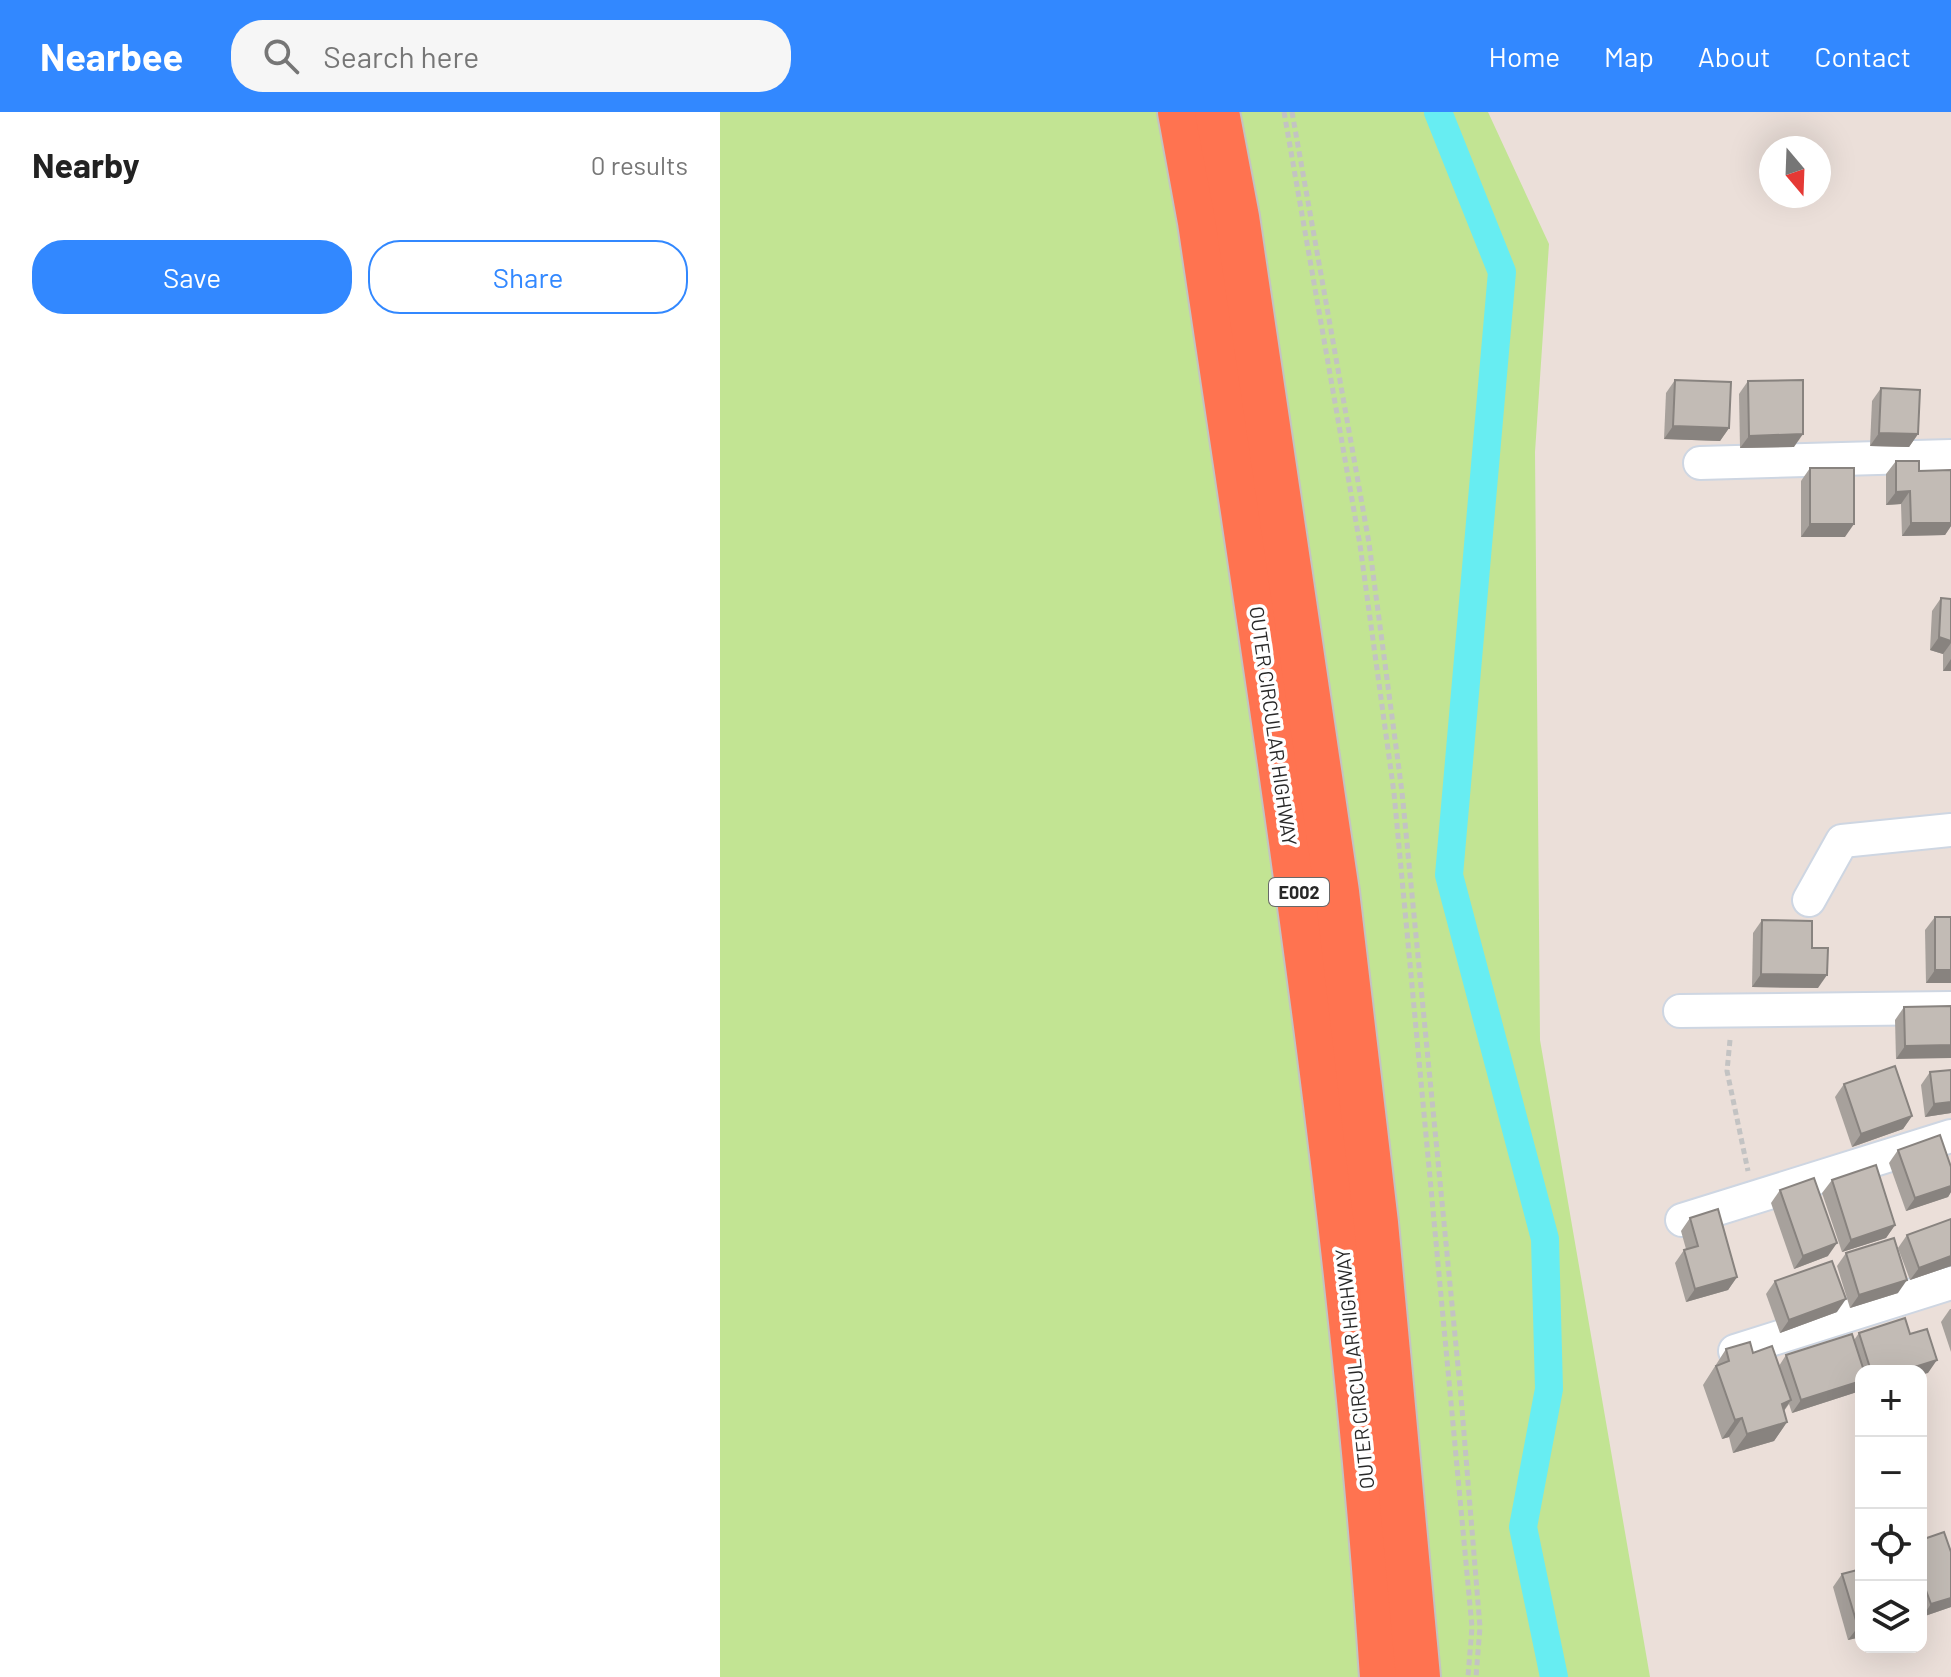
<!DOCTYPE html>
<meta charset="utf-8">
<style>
:root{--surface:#fff;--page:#f6f6f6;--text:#222;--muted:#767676;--line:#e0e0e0;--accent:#3288ff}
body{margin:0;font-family:Barlow,sans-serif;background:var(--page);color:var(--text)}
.controls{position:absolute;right:24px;bottom:24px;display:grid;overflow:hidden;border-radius:16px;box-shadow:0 8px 32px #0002}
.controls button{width:72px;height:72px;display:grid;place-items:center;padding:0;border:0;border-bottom:2px solid var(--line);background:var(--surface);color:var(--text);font:40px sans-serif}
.compass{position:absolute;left:1039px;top:24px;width:72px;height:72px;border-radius:50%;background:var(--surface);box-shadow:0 8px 32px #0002;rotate:161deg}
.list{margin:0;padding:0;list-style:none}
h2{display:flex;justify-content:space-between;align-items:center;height:104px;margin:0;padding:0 32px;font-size:34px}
h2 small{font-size:26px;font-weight:400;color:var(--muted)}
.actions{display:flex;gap:16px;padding:24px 32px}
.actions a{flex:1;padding:18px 0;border:2px solid var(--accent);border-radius:32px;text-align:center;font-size:28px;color:var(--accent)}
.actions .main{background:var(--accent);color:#fff}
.icon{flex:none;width:44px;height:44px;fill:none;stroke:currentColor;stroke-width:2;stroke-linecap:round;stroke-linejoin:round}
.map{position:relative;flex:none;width:1231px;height:1565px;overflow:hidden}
header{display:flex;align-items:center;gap:48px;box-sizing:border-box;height:112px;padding:0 40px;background:var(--accent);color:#fff}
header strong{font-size:38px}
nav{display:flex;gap:44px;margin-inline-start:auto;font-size:28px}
.search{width:560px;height:72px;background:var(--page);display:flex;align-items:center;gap:20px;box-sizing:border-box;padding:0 28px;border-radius:32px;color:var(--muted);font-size:30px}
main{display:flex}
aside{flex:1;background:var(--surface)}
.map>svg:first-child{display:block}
.green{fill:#c2e493}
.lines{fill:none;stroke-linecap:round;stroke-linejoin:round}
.canal{stroke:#67edf2;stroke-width:28}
.street-casing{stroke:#ced6e2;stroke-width:36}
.highway-casing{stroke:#c3c3c3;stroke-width:48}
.path{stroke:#c3c3c3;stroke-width:5;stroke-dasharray:6 4;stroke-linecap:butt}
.street{stroke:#fff;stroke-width:32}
.highway{stroke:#ff7350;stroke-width:44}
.wall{fill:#a7a19c}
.shaded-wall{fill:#88837f}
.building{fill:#c2bbb5;stroke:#88837f;stroke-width:2}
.labels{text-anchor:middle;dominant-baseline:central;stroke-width:7;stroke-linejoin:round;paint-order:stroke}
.shield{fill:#fff;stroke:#686868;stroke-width:2}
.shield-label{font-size:18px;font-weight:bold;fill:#282828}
.street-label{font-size:20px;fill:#282828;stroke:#fff}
</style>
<header>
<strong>Nearbee</strong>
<div class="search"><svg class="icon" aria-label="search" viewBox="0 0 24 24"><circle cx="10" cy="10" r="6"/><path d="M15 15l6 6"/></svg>Search here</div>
<nav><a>Home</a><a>Map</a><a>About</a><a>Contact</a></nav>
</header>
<main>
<aside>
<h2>Nearby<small>0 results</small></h2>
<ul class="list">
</ul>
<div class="actions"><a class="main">Save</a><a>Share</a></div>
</aside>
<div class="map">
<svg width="1231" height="1565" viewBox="0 0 1231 1565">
<rect width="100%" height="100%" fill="#ebdfd9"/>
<path class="green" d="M0 0H768L829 132 815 340 820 928 930 1565H0Z"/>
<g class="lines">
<path class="canal" d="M718 0 782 160 729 763 825 1127 829 1277 803 1415 834 1565"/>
<g class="street-casing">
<g id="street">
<path d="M980 351 1231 344"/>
<path d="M1089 788 1122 729 1231 718"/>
<path d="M960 899 1231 896"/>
<path d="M962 1108 1231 1024"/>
<path d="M1015 1239 1231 1171"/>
</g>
</g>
<g class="highway-casing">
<g id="highway">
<path d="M460 0 480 110C551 593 630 1077 662 1565"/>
<path d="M497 0 517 105 617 780 656 1111 698 1565"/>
</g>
</g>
<g class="path">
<path d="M564 0 640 433 674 681 752 1515 748 1565"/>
<path d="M572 0 649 431 682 680 741 1285 760 1515 756 1565"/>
<path d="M1010 928 1007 959 1028 1059"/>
</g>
<use href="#street" class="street"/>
<use href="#highway" class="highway"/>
</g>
<g class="wall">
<path d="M955 268 1009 316 1000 329 944 327 946 281Z"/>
<path d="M1028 269 1074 335 1020 336 1019 282Z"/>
<path d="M1161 276 1198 322 1189 335 1150 334 1152 289Z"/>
<path d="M1176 349 1199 359 1231 358V414L1225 423 1182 424 1181 392 1166 393V362Z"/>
<path d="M1090 356 1125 425H1081V369Z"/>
<path d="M1221 486 1231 487V559H1223V542L1210 538 1212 499Z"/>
<path d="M1215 805 1231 871H1206L1205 818Z"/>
<path d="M1042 808 1092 836 1098 876 1032 875 1033 821Z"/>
<path d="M1231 894 1176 947 1175 908 1184 895Z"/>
<path d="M1210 960 1231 1001 1205 1005 1201 973Z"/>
<path d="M1124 972 1192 1004 1183 1017 1132 1035 1115 985Z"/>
<path d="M1178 1038 1231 1055V1080L1228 1085 1186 1099 1169 1051Z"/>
<path d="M1112 1068 1175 1113 1166 1126 1122 1140 1102 1081Z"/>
<path d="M1060 1078 1108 1144 1074 1157 1051 1091Z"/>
<path d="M970 1106 1017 1165 1008 1178 966 1190 955 1151 964 1138 966 1137 961 1119Z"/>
<path d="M1187 1123 1231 1154 1190 1168 1178 1136Z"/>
<path d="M1126 1141 1178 1181 1130 1196 1117 1154Z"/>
<path d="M1055 1169 1117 1200 1060 1221 1046 1182Z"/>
<path d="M1230 1197H1231V1240L1221 1210Z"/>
<path d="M1139 1221 1190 1222 1208 1261 1201 1259H1141L1137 1280 1072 1301 1069 1292 1064 1299 1067 1310 1054 1329 1013 1341 1009 1325 1002 1327 983 1273 1006 1237 1033 1241 1059 1254 1066 1243 1134 1228Z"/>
<path d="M1201 1428 1231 1440V1495L1202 1505 1201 1502Z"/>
<path d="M1122 1462 1141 1525 1128 1528 1113 1475Z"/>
</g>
<g class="shaded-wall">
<path d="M953 314 1009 316 1000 329 944 327Z"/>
<path d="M1159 321 1198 322 1189 335 1150 334Z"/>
<path d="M1083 322 1074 335 1020 336 1029 324Z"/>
<path d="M1190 379 1181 392 1166 393 1176 380Z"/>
<path d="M1191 411H1231V414L1225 423 1182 424Z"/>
<path d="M1090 412H1134L1125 425H1081Z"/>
<path d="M1219 525 1231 529V531L1223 542 1210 538Z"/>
<path d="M1231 547V559H1223Z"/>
<path d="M1215 858H1231V871H1206Z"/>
<path d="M1041 862 1107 863 1098 876 1032 875Z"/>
<path d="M1231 933V946L1176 947 1185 934Z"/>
<path d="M1231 990V1001L1205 1005 1214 992Z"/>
<path d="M1192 1004 1183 1017 1132 1035 1141 1022Z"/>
<path d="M1231 1074V1080L1228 1085 1186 1099 1195 1086Z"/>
<path d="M1175 1113 1166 1126 1122 1140 1131 1128Z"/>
<path d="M1117 1131 1108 1144 1074 1157 1083 1144Z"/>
<path d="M1231 1144V1154L1190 1168 1199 1156Z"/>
<path d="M1017 1165 1008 1178 966 1190 975 1177Z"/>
<path d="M1187 1168 1178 1181 1130 1196 1139 1183Z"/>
<path d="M1126 1187 1117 1200 1060 1221 1069 1208Z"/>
<path d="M1217 1248 1208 1261 1201 1263V1259H1182Z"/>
<path d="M1141 1269V1275L1137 1280 1072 1301 1081 1288Z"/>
<path d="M1071 1288 1058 1307 1062 1292Z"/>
<path d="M1022 1306 1009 1325 1002 1327 1015 1308Z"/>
<path d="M1067 1310 1054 1329 1013 1341 1027 1322Z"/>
<path d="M1231 1486V1495L1202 1505 1211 1492Z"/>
<path d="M1141 1514V1525L1128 1528 1138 1515Z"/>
</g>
<g class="building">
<path d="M955 268 1011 270 1009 316 953 314Z"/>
<path d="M1083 268V322L1029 324 1028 269Z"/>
<path d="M1161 276 1200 278 1198 322 1159 321Z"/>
<path d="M1176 349H1199V359L1231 358V411H1191L1190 379 1176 380Z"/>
<rect x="1090" y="356" width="44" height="56"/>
<path d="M1221 486 1231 487V529L1219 525Z"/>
<rect x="1215" y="805" width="16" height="53"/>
<path d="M1042 808 1092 809V836H1108L1107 863 1041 862Z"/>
<path d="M1231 894V933L1185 934 1184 895Z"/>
<path d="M1175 954 1192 1004 1141 1022 1124 972Z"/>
<path d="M1231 958V990L1214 992 1210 960Z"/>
<path d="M1220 1023 1231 1055V1074L1195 1086 1178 1038Z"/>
<path d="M1156 1053 1175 1113 1131 1128 1112 1068Z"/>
<path d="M1094 1066 1117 1131 1083 1144 1060 1078Z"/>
<path d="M998 1097 1017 1165 975 1177 964 1138 978 1134 970 1106Z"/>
<path d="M1231 1107V1144L1199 1156 1187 1123Z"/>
<path d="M1174 1126 1187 1168 1139 1183 1126 1141Z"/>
<path d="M1112 1149 1126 1187 1069 1208 1055 1169Z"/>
<path d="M1185 1206 1190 1222 1207 1217 1217 1248 1182 1259H1151L1139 1221Z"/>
<path d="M1132 1222 1144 1259H1141V1269L1081 1288 1066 1243Z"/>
<path d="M1030 1230 1033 1241 1052 1234 1071 1288 1062 1292 1067 1310 1027 1322 1022 1306 1015 1308 996 1254 1009 1249 1006 1237Z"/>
<path d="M1224 1420 1231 1440V1486L1211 1492 1201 1465V1428Z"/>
<path d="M1141 1457V1514L1138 1515 1122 1462Z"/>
</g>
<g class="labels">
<rect class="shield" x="549" y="766" width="60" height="28" rx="6"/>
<g class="shield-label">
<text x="579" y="780">E002</text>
</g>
<g class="street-label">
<text transform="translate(554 614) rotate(82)">OUTER CIRCULAR HIGHWAY</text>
<text transform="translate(634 1257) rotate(-96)">OUTER CIRCULAR HIGHWAY</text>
</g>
</g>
</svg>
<div class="controls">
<button>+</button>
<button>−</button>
<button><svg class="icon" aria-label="locate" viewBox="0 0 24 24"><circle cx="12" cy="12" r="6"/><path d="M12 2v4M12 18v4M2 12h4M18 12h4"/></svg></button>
<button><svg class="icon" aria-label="layers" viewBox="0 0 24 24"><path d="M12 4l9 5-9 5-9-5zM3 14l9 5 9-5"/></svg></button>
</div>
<svg class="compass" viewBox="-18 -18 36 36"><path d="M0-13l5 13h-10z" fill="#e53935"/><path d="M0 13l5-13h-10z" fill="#767676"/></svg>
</div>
</main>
